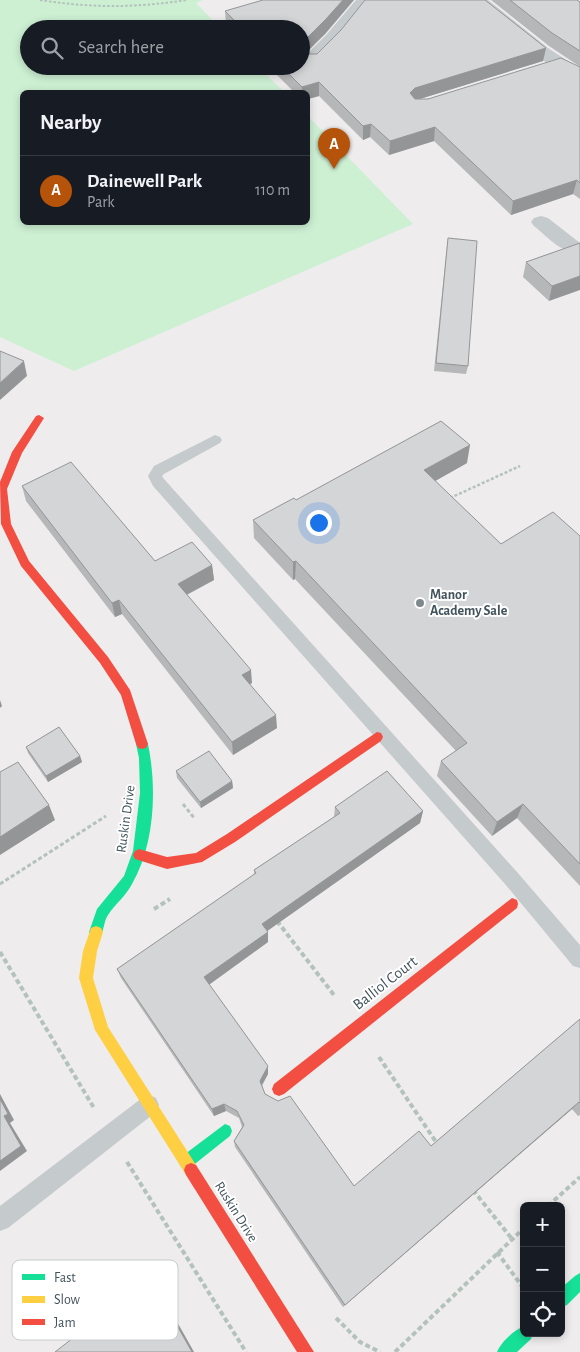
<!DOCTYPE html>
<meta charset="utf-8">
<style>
:root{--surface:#171b24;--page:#242831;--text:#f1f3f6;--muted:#9ea1a6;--line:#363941;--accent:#b45309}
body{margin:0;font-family:"Alegreya Sans",sans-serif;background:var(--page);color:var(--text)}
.controls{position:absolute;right:15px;bottom:15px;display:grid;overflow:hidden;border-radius:8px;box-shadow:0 2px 8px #0003}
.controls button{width:45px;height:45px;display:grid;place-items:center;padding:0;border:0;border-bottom:1px solid var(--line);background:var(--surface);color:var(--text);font:25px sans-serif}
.you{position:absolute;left:318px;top:522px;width:18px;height:18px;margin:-12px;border:4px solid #fff;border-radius:50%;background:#1a73e8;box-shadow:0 0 0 8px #1a73e833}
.badge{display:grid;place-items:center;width:32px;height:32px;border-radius:50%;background:var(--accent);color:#fff;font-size:16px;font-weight:700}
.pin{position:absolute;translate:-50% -41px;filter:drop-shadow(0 1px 2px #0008)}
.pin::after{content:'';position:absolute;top:26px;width:18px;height:15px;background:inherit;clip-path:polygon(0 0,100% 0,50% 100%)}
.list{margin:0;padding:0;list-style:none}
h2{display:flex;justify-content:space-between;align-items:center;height:65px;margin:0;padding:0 20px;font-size:21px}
h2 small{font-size:16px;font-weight:400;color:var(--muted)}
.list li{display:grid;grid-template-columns:32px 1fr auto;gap:15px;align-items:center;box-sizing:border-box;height:70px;padding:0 20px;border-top:1px solid var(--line)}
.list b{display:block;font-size:19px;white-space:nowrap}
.list p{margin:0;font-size:16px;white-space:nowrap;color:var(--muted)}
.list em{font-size:16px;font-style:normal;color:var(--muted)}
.icon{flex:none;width:28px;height:28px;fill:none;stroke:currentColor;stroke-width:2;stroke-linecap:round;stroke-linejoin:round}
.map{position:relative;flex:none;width:580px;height:1352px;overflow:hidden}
.search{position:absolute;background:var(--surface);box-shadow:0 2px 8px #0003;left:20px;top:20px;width:290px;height:55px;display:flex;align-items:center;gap:12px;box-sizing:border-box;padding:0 18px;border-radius:28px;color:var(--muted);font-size:19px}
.panel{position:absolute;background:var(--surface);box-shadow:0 2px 8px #0003;left:20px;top:90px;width:290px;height:135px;border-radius:8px}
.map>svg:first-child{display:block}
.green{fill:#cdf0d3}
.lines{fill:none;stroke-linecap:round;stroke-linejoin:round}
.path-far3{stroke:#b3c2bb;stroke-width:2;stroke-dasharray:2.5 2;stroke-linecap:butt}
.path-far2{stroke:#b3c2bb;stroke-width:2.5;stroke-dasharray:3 2;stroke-linecap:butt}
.path-far1{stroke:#b3c2bb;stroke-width:3;stroke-dasharray:4 2.5;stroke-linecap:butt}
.path{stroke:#b3c2bb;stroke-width:4;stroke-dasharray:5 3;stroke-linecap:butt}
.lane{fill:#c5cacc;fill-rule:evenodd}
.street{fill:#c5cacc;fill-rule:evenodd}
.fast{fill:#16e098;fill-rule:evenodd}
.slow{fill:#ffcf43;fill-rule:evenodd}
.jam{fill:#f24e42;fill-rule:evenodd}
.wall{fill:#b6b7b9}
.shaded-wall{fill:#949596}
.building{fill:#d4d5d7;stroke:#949596}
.poi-dot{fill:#7e898e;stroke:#fff;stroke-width:2}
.labels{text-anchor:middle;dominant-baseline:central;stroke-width:4;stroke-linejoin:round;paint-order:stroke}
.poi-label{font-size:14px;font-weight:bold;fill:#42535b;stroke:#fff;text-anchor:start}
.street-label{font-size:14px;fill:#42535b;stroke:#fff}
.near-street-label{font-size:16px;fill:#42535b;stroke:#fff}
.key{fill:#fff;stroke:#c6cbce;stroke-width:1}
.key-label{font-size:14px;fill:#42535b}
</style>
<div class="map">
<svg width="580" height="1352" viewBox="0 0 580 1352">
<rect width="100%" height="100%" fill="#eeecec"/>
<path class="green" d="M0 0H203L196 3 221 29H29V66H258L284 92H22V222H308V116L413 224 74 371 0 337Z"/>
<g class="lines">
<path class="path-far3" d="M40 0C89 8 137 8 186 0"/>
<path class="path-far2" d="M450 498 520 466"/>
<g class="path-far1">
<path d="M183 804 195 819"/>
<path d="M0 884 106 816"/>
</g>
<g class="path">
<path d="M154 909 170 899"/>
<path d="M277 921 334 995"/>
<path d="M0 952 94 1108"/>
<path d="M379 1057 438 1145"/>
<path d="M127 1162 246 1352"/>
<path d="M473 1190 512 1239"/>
<path d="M548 1206 580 1177"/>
<path d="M497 1252 524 1289"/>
<path d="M336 1318 360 1342 380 1352"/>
<path d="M395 1352 524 1228"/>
</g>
<g class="lane">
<path d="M215 435 220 437 222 440 220 443 164 474 162 476 164 479 517 872 580 945V968L573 966 505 884 153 486 148 476 154 466Z"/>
<path d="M149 1095 156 1098 159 1105 156 1112 8 1228 0 1231V1206L142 1098Z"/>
</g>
<g class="street">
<path d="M356 0H372L339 42 316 65H304L302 61 304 57 327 34Z"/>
<path d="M470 0H488L548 48 580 69V81L574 80 536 56Z"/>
<path d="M541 216 548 218 580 243V251C563 256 547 236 534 226L531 222 534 218Z"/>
</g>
<g class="fast">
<path d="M142 739 146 740 148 744C157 788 155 844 132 884 126 896 115 904 108 915 104 921 104 929 101 936L96 938 91 936 89 932 97 909 124 876 133 851 140 793 139 758 136 744 138 740Z"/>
<path d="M225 1124 230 1126 232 1131 230 1136 191 1167 186 1169 181 1167 179 1162 181 1157Z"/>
<path d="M580 1273V1292L567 1305 561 1307V1288L575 1276Z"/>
<path d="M524 1326V1333H533L531 1339 517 1352H497C501 1342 514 1330 524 1326Z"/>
</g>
<path class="slow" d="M96 926 101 928 103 932 97 951 93 978 108 1027 196 1165 198 1170 196 1175 191 1177 186 1175 95 1030 79 978 83 951 91 928Z"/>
<g class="jam">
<path d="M39 415 44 418 22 453 7 489 11 524 29 561 108 657 130 690 148 744 146 748 142 749 138 748 136 744 121 695 100 663 21 566 1 524 0 482 12 452 36 416Z"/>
<path d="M377 732 381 733 383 737 381 741 235 842 202 862 167 869 135 859 133 855 135 851 139 849 167 857 196 853 227 834Z"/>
<path d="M512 898 517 900 518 904 517 908 284 1094 279 1096 274 1094 272 1089 274 1084Z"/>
<path d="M191 1163 196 1165 314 1352H297L186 1175 184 1170 186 1165Z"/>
</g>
</g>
<g class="wall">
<path d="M491 0H577L580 2V199L573 194 511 215 434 141 389 155 370 137 363 140 319 96 308 99V92H294L268 66H301V29H230L226 24 225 11 326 33 304 54 546 48 543 61 420 99H428L579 66 549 46Z"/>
<path d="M580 243 549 301 523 277 526 262Z"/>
<path d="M447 246 468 366 466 374 434 371Z"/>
<path d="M467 463 435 481 501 544 580 536V886L517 818 492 836 437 776 441 761 456 751 295 579 293 580 254 538 253 520 296 500Z"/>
<path d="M22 486 155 561 212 565 214 580 187 595 252 683 250 684 277 728 233 755 122 614 115 617 26 501Z"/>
<path d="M26 747 80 756 82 762 48 782 28 753Z"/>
<path d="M176 771 232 781 233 788 201 808 177 778Z"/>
<path d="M335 807 423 811 420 823 267 931 268 942 209 984 268 1074 262 1086 265 1094 354 1186 431 1146 580 1019V1115L578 1116 572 1109 343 1307 235 1147 234 1141 242 1127 239 1118 226 1111 214 1116 121 978 117 969 254 875V870L334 817Z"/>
</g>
<g class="shaded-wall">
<path d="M343 0H354L326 33 301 58 302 43Z"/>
<path d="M546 48 543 61 413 101 410 93 415 88Z"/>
<path d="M319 82V96L308 99V92H302V87Z"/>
<path d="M371 124 370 137 363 140V126Z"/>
<path d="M435 127 434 141 389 155 390 141Z"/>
<path d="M577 180 573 194 511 215 513 201Z"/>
<path d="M580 276V290L549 301 552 286Z"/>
<path d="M24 361 27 376 0 400V383Z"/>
<path d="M470 445 467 463 421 489 424 470Z"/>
<path d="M296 561 295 579 293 580V562Z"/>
<path d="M212 565 214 580 180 598 178 584Z"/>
<path d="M119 600 122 614 115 617 112 603Z"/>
<path d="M251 670 252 683 243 688 242 675Z"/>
<path d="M0 700 2 706 0 708Z"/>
<path d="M276 715 277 728 233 755 232 742Z"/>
<path d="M80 756 82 762 48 782 46 776Z"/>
<path d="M232 781 233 788 201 808 200 802Z"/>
<path d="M523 804 517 818 492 836 497 822Z"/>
<path d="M49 805 55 820 0 855V837Z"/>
<path d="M423 811 420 823 263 934 262 924Z"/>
<path d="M268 932V942L206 987 204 977Z"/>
<path d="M268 1066V1074L260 1088V1081Z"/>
<path d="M0 1094 14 1120 10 1123 27 1151 0 1171V1161L4 1116 0 1099Z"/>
<path d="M579 1102 572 1109 343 1307 345 1305Z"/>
<path d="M224 1104 226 1111 214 1116 212 1109Z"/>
<path d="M150 1278 154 1281 194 1352H192Z"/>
</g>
<g class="building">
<path d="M263 0H343L326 19 302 43 301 45V29H243L225 11Z"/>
<path d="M365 0H485L546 48 415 88 410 93 415 99H428L561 58 580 67V183L577 180 513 201 435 127 390 141 371 124 363 126 319 82 302 87 281 66H301V52L303 54H317L341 30Z"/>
<path d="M510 0H577L580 2V51L552 33Z"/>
<path d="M448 238 477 241 468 366 436 363Z"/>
<path d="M580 243V276L552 286 526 262Z"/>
<path d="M0 351 24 361 0 383Z"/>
<path d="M441 421 470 445 424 470 501 544 553 512 580 536V864L523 804 497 822 441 761 467 743 296 561 293 562 253 520 294 498 296 500Z"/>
<path d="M71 462 155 561 192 542 212 565 178 584 251 670 242 675 276 715 232 742 119 600 112 603 22 486Z"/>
<path d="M59 727 80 756 46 776 26 747Z"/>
<path d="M209 751 232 781 200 802 176 771Z"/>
<path d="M18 762 49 805 0 837V772Z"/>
<path d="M387 771 423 811 262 924 268 932 204 977 268 1066 260 1081 265 1094 278 1101 290 1096 354 1186 419 1131 431 1146 580 1019V1103L579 1102 345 1305 234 1141 244 1125 237 1111 224 1104 212 1109 117 969 256 873 254 870 340 813 335 807Z"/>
<path d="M0 1099 8 1114 4 1116 21 1146 0 1161Z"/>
<path d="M150 1278 192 1352H55Z"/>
</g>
<circle class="poi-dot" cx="420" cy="603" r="5"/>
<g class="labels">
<g class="poi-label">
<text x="430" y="595">Manor<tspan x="430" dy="16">Academy Sale</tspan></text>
</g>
<g class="street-label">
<text transform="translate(126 819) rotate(-82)">Ruskin Drive</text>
<text transform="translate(236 1212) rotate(58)">Ruskin Drive</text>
</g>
<g class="near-street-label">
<text transform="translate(385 983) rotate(-38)">Balliol Court</text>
</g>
</g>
<rect x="12" y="1260" width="166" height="80" rx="8" class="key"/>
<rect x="22" y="1274" width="23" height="6" fill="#16e098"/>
<rect x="22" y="1296" width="23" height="7" fill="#ffcf43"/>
<rect x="22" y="1319" width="23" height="6" fill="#f24e42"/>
<g class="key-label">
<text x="54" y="1282">Fast</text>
<text x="54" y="1304">Slow</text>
<text x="54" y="1327">Jam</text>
</g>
</svg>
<div class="controls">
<button>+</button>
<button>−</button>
<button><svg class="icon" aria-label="locate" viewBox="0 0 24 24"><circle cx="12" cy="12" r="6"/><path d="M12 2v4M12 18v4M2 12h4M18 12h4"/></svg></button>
</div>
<div class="you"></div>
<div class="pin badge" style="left:334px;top:169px">A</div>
<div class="search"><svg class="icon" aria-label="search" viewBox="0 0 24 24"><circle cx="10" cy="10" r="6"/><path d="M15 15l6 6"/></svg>Search here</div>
<section class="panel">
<h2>Nearby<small></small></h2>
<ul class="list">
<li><span class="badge">A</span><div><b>Dainewell Park</b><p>Park</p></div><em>110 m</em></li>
</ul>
</section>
</div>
